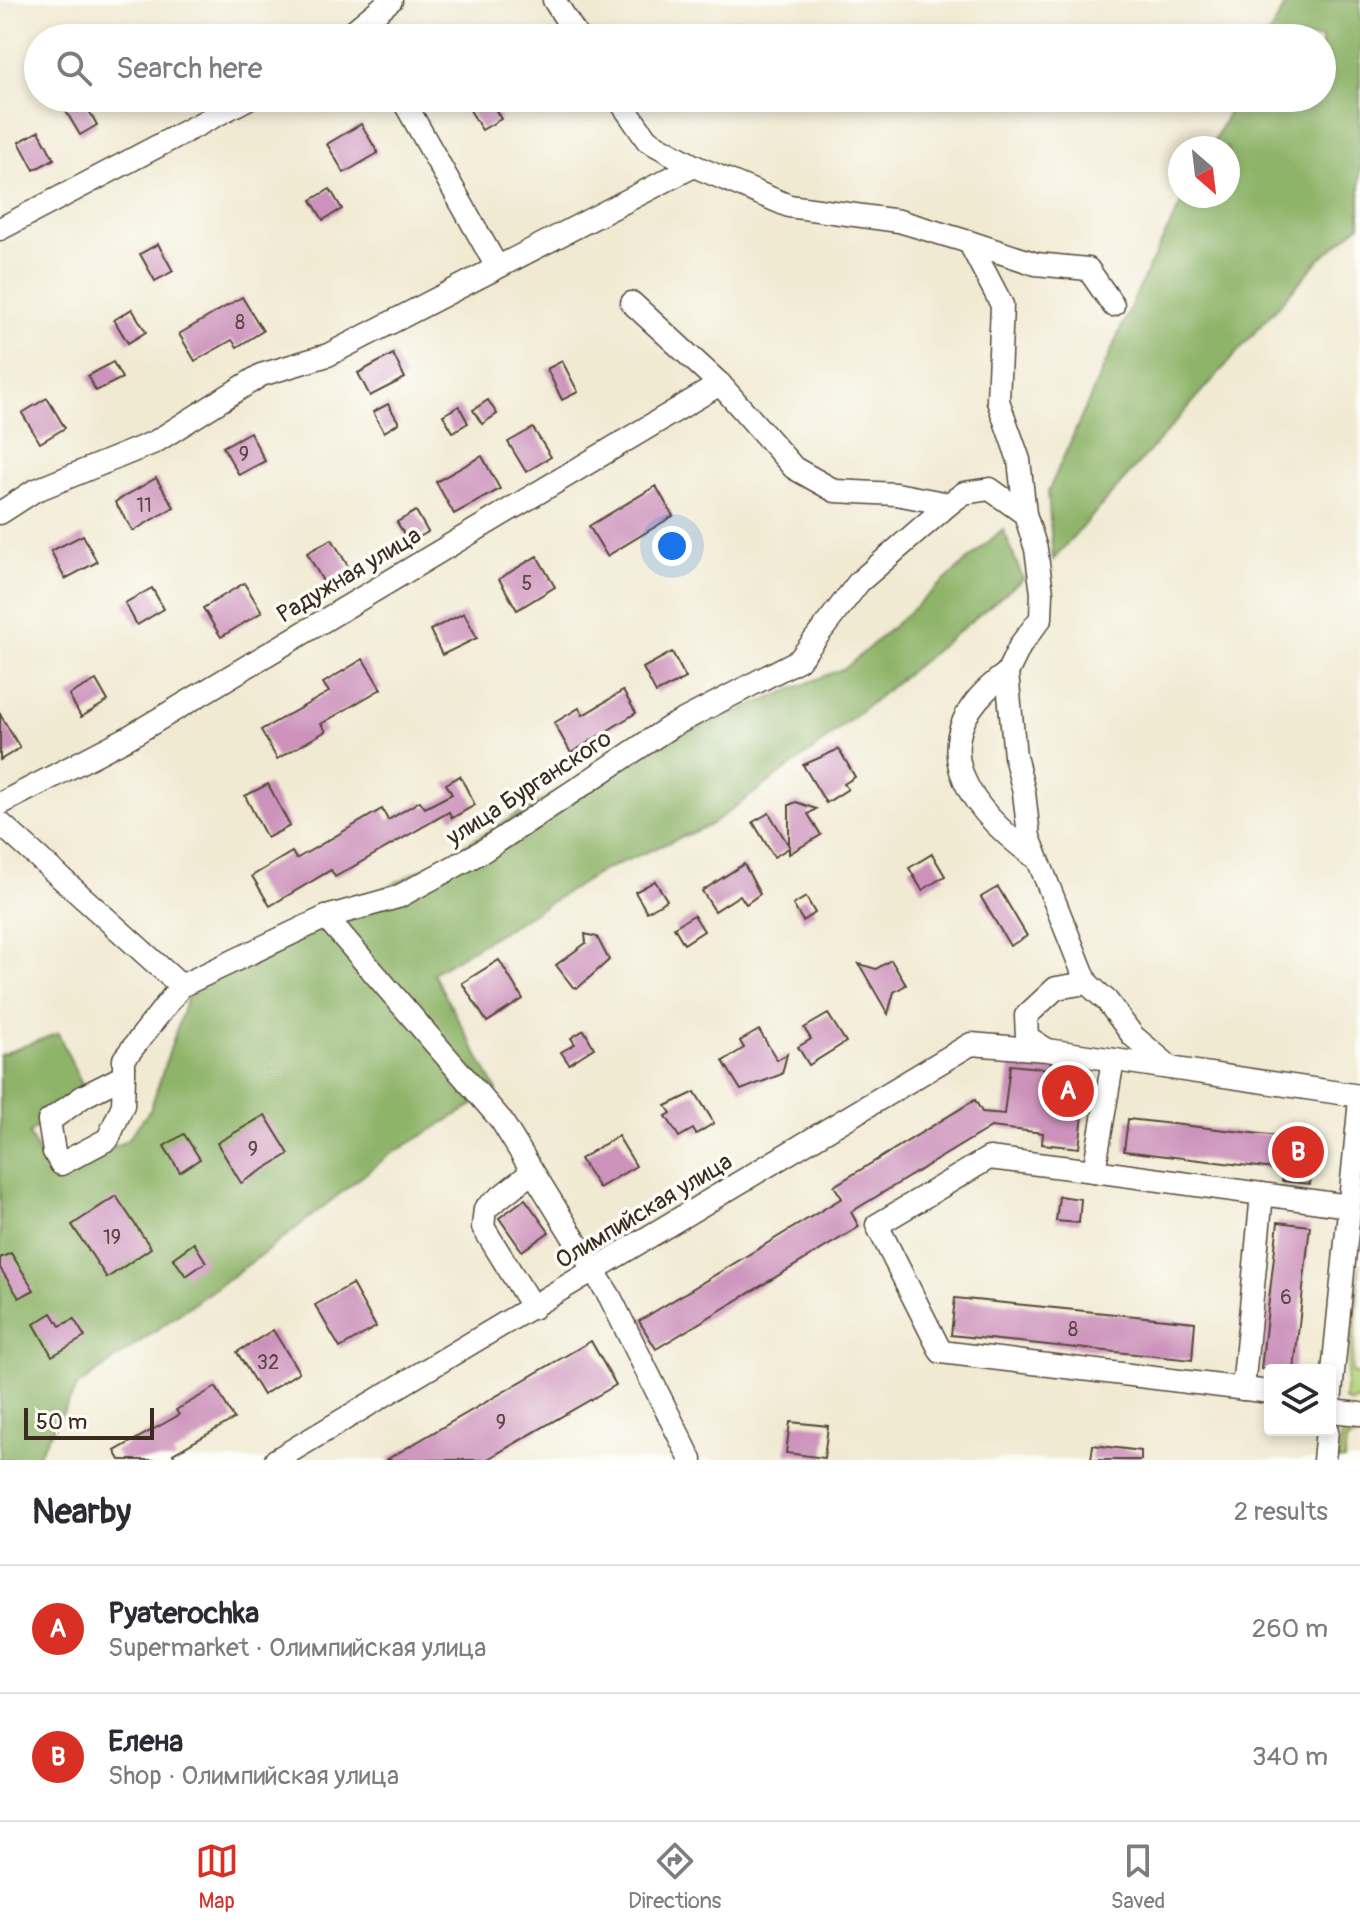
<!DOCTYPE html>
<meta charset="utf-8">
<style>
:root{--surface:#fff;--page:#f7f7f7;--text:#2b2b33;--muted:#7c7c81;--line:#e1e1e2;--accent:#d93025}
body{margin:0;font-family:Pangolin,sans-serif;background:var(--page);color:var(--text)}
.controls{position:absolute;right:24px;bottom:24px;display:grid;overflow:hidden;border-radius:8px;box-shadow:0 4px 12px #0003}
.controls button{width:72px;height:72px;display:grid;place-items:center;padding:0;border:0;border-bottom:2px solid var(--line);background:var(--surface);color:var(--text);font:40px sans-serif}
.compass{position:absolute;left:1168px;top:136px;width:72px;height:72px;border-radius:50%;background:var(--surface);box-shadow:0 4px 12px #0003;rotate:152deg}
.scale{position:absolute;left:24px;bottom:20px;width:130px;box-sizing:border-box;padding-left:8px;border:4px solid #3b2a1e;border-top:0;font-size:22px;line-height:28px;white-space:nowrap;color:#3b2a1e;-webkit-text-stroke:6px #fdfcf7;paint-order:stroke}
.you{position:absolute;left:672px;top:546px;width:28px;height:28px;margin:-20px;border:6px solid #fff;border-radius:50%;background:#1a73e8;box-shadow:0 0 0 12px #1a73e833}
.badge{display:grid;place-items:center;width:52px;height:52px;border-radius:50%;background:var(--accent);color:#fff;font-size:26px;font-weight:700}
.pin{position:absolute;translate:-50% -50%;border:4px solid #fff;box-shadow:0 2px 8px #0006}
.list{margin:0;padding:0;list-style:none}
h2{display:flex;justify-content:space-between;align-items:center;height:104px;margin:0;padding:0 32px;font-size:34px}
h2 small{font-size:26px;font-weight:400;color:var(--muted)}
.list li{display:grid;grid-template-columns:52px 1fr auto;gap:24px;align-items:center;box-sizing:border-box;height:128px;padding:0 32px;border-top:2px solid var(--line)}
.list b{display:block;font-size:30px;white-space:nowrap}
.list p{margin:0;font-size:26px;white-space:nowrap;color:var(--muted)}
.list em{font-size:26px;font-style:normal;color:var(--muted)}
.icon{flex:none;width:44px;height:44px;fill:none;stroke:currentColor;stroke-width:2;stroke-linecap:round;stroke-linejoin:round}
.map{position:relative;flex:none;width:1360px;height:1460px;overflow:hidden}
.search{position:absolute;background:var(--surface);box-shadow:0 4px 12px #0003;left:24px;right:24px;top:24px;height:88px;display:flex;align-items:center;gap:20px;box-sizing:border-box;padding:0 28px;border-radius:44px;color:var(--muted);font-size:30px}
.sheet{height:360px;background:var(--surface)}
nav{display:flex;justify-content:space-around;align-items:center;box-sizing:border-box;height:112px;border-top:2px solid var(--line);background:var(--surface);font-size:22px;color:var(--muted)}
nav a{display:grid;justify-items:center;gap:4px}
nav .on{color:var(--accent)}
.map>svg:first-child{display:block}
.green{fill:#b3d279;stroke:#777e4c;stroke-width:2}
.forest{fill:#8eb469;stroke:#646f44;stroke-width:2}
.building{fill:#cc92bb}
.lines{fill:none;stroke-linecap:round;stroke-linejoin:round}
.minor-casing{stroke:#564739;stroke-width:25}
.minor{stroke:#fff;stroke-width:22}
.labels{text-anchor:middle;dominant-baseline:central;stroke-width:7;stroke-linejoin:round;paint-order:stroke}
.number-label{font-size:20px;fill:#5f4445}
.street-label{font-size:24px;fill:#3b2a1e;stroke:#fdfcf7}
</style>
<div class="map">
<svg width="1360" height="1460" viewBox="0 0 1360 1460">
<rect width="100%" height="100%" fill="#fdfcf7"/>
<filter id="ink" filterUnits="userSpaceOnUse"><feTurbulence type="fractalNoise" baseFrequency=".0125" numOctaves="2"/><feDisplacementMap in="SourceGraphic" scale="16" xChannelSelector="R" yChannelSelector="G"/><feConvolveMatrix kernelMatrix="1 2 1 2 8 2 1 2 1" color-interpolation-filters="sRGB"/></filter>
<filter id="wash" filterUnits="userSpaceOnUse"><feTurbulence type="fractalNoise" baseFrequency=".006" numOctaves="4" result="noise"/><feDisplacementMap in="SourceGraphic" scale="32" xChannelSelector="R" yChannelSelector="G"/><feGaussianBlur stdDeviation="1.8" result="paint"/><feColorMatrix in="noise" values="0 0 0 0 0 0 0 0 0 0 0 0 0 0 0 0 0 1.4 0 .05"/><feComposite in="paint" operator="in"/></filter>
<g filter="url(#wash)">
<rect width="100%" height="100%" fill="#f1ead3"/>
<g class="green">
<path d="M1360 1263 1352 1373 1360 1375V1399L1352 1403 1344 1400Z"/>
<path d="M1344 1421 1360 1425V1434L1346 1441 1344 1460H1338Z"/>
</g>
<g class="forest">
<path d="M1288 0H1360V225L1319 260 1053 560 1048 492 1144 277 1185 196H1228V148H1210L1236 98H1322V38H1267Z"/>
<path d="M1003 529 1023 579 812 751 710 825 604 870 433 973 497 1091 388 1156 263 1254 78 1386 35 1460H0V1055L58 1033 82 1085 29 1134 51 1177 126 1141 150 1110 189 992 435 862 556 792 657 744 847 667Z"/>
</g>
<g id="blocks">
<g class="building">
<path d="M82 98 97 125 80 135 64 108Z"/>
<path d="M489 99 501 119 482 130 470 110Z"/>
<path d="M361 124 378 153 344 173 327 144Z"/>
<path d="M39 131 54 159 34 170 19 142Z"/>
<path d="M330 189 342 209 323 220 311 200Z"/>
<path d="M158 244 173 271 155 281 140 254Z"/>
<path d="M242 297 263 331 237 347 232 340 195 361 179 334Z"/>
<path d="M132 309 146 332 128 343 114 320Z"/>
<path d="M393 354 405 378 370 396 358 373Z"/>
<path d="M562 361 578 392 562 400 547 369Z"/>
<path d="M113 362 122 378 96 391 88 376Z"/>
<path d="M47 398 65 428 40 443 22 413Z"/>
<path d="M488 400 497 414 482 424 473 410Z"/>
<path d="M388 404 399 423 384 432 373 412Z"/>
<path d="M459 406 468 423 453 432 443 415Z"/>
<path d="M533 428 551 457 526 472 508 442Z"/>
<path d="M250 432 265 461 239 475 223 447Z"/>
<path d="M482 456 500 489 454 514 436 482Z"/>
<path d="M156 478 174 507 133 531 115 502Z"/>
<path d="M656 486 673 516 607 556 589 526Z"/>
<path d="M416 511 428 532 409 543 397 522Z"/>
<path d="M83 535 97 562 65 579 51 551Z"/>
<path d="M332 539 349 568 324 583 307 553Z"/>
<path d="M537 556 555 587 517 610 499 579Z"/>
<path d="M244 583 262 612 221 637 203 608Z"/>
<path d="M152 588 164 609 137 625 125 603Z"/>
<path d="M464 613 477 638 442 655 430 630Z"/>
<path d="M672 652 686 678 656 693 643 668Z"/>
<path d="M363 659 381 689 321 724 326 731 277 759 261 730 329 692 323 683Z"/>
<path d="M96 680 108 701 81 717 69 695Z"/>
<path d="M623 691 636 713 571 753 554 723 579 708 583 715Z"/>
<path d="M0 714 20 748 0 760Z"/>
<path d="M839 749 855 777 844 784 848 789 826 803 803 765Z"/>
<path d="M460 776 475 805 452 818 449 812 335 877 331 870 270 906 252 876 292 852 296 859 382 809 388 820 420 801 425 808 452 794 446 784Z"/>
<path d="M268 784 290 826 267 838 245 796Z"/>
<path d="M796 802 816 809 808 814 821 835 789 854V848L774 857 753 822 769 813 789 846V805Z"/>
<path d="M932 854 945 876 922 890 909 868Z"/>
<path d="M744 864 760 894 746 904 740 895 715 911 702 891Z"/>
<path d="M655 881 667 900 647 912 635 892Z"/>
<path d="M998 887 1027 936 1010 946 981 897Z"/>
<path d="M806 897 815 913 803 921 793 905Z"/>
<path d="M694 915 704 931 684 944 674 927Z"/>
<path d="M585 934 597 937 609 960 578 988 573 987 556 965 586 943Z"/>
<path d="M499 960 523 999 487 1022 462 983Z"/>
<path d="M891 960 906 985 894 992 888 1014 859 964 876 969Z"/>
<path d="M828 1014 846 1042 809 1065 798 1047 811 1039 804 1028Z"/>
<path d="M584 1030 594 1048 569 1064 561 1052 575 1044 571 1038Z"/>
<path d="M759 1030 777 1060 787 1054 782 1074 741 1090 723 1061 744 1048 740 1041Z"/>
<path d="M1010 1065 1088 1073 1079 1148 1042 1144 1043 1133 991 1127 851 1212 859 1227 656 1349 639 1321 842 1198 834 1186 975 1100 982 1112 1004 1114Z"/>
<path d="M695 1092 714 1123 696 1134 693 1129 679 1137 666 1116 671 1113 666 1106Z"/>
<path d="M265 1115 289 1154 241 1183 217 1143Z"/>
<path d="M1128 1119 1315 1140 1310 1184 1282 1181 1283 1170 1124 1151Z"/>
<path d="M184 1134 200 1159 180 1172 164 1146Z"/>
<path d="M618 1136 636 1166 599 1188 580 1159Z"/>
<path d="M116 1196 151 1248 107 1278 72 1225Z"/>
<path d="M1059 1196 1081 1199 1079 1223 1056 1221Z"/>
<path d="M525 1199 549 1232 522 1251 499 1218Z"/>
<path d="M1278 1222 1310 1226 1294 1370 1261 1369Z"/>
<path d="M194 1243 206 1262 186 1276 173 1258Z"/>
<path d="M11 1253 34 1290 19 1298 0 1268V1258Z"/>
<path d="M352 1284 376 1327 340 1348 315 1305Z"/>
<path d="M955 1298 1195 1322 1192 1360 951 1335Z"/>
<path d="M52 1313 60 1326 74 1319 85 1337 52 1356 34 1324Z"/>
<path d="M273 1330 299 1372 263 1395 237 1352Z"/>
<path d="M591 1341 616 1385 486 1460H386Z"/>
<path d="M216 1387 234 1419 173 1454 176 1460H120L115 1451 179 1415 176 1410Z"/>
<path d="M790 1422 828 1426 824 1458 786 1453Z"/>
<path d="M1093 1445 1141 1451V1460H1091Z"/>
</g>
</g>
</g>
<g filter="url(#ink)">
<use href="#blocks" fill-opacity="0" stroke="#564739" stroke-width="2"/>
<g class="lines">
<g class="minor-casing">
<g id="minor">
<path d="M554 0 578 38"/>
<path d="M345 38 391 0"/>
<path d="M402 98 497 267"/>
<path d="M618 98 647 140 694 166 789 206 899 221 969 242 1002 305 998 401 1019 460 1025 514"/>
<path d="M0 229 249 98"/>
<path d="M969 242 1036 264 1088 269 1113 305"/>
<path d="M632 303 720 384 794 468 835 491 896 494 949 504 964 493 990 489 1025 514 1036 549 1042 593 1041 618 1021 644 1007 673 1015 756 1024 792 1029 837 1087 983"/>
<path d="M0 513 34 491 155 442 261 375 328 355 694 166"/>
<path d="M1007 673C917 737 964 806 1036 858"/>
<path d="M0 804 129 737 720 384"/>
<path d="M0 823 181 986"/>
<path d="M326 917 501 1120 610 1297 691 1460"/>
<path d="M1046 1049 1027 1037 1026 1016 1056 988 1087 983 1107 1001 1133 1036 1171 1068"/>
<path d="M1113 1060 1094 1171 1349 1206"/>
<path d="M124 1076 123 1105 108 1139 61 1164 54 1152 49 1121 84 1096 124 1076V1059L181 986 326 917 398 897 483 851 670 727 799 660 859 582 949 504"/>
<path d="M1094 1171 989 1158 877 1225 941 1352 1270 1392"/>
<path d="M532 1172 485 1209 483 1227 533 1308"/>
<path d="M1243 1389 1262 1194"/>
<path d="M1330 1403 1360 1100"/>
<path d="M1330 1411 1360 1414"/>
<path d="M276 1460 971 1044 1047 1050 1360 1096"/>
<path d="M1324 1460 1327 1430"/>
</g>
</g>
<use href="#minor" class="minor"/>
</g>
</g>
<g class="labels">
<g class="number-label">
<text x="240" y="322">8</text>
<text x="244" y="454">9</text>
<text x="144" y="505">11</text>
<text x="527" y="583">5</text>
<text x="253" y="1149">9</text>
<text x="112" y="1237">19</text>
<text x="1286" y="1297">6</text>
<text x="1073" y="1329">8</text>
<text x="268" y="1362">32</text>
<text x="501" y="1422">9</text>
</g>
<g class="street-label">
<text transform="translate(349 575) rotate(-31)">Радужная улица</text>
<text transform="translate(529 788) rotate(-33)">улица Бурганского</text>
<text transform="translate(644 1211) rotate(-31)">Олимпийская улица</text>
</g>
</g>
</svg>
<div class="controls">
<button><svg class="icon" aria-label="layers" viewBox="0 0 24 24"><path d="M12 4l9 5-9 5-9-5zM3 14l9 5 9-5"/></svg></button>
</div>
<svg class="compass" viewBox="-18 -18 36 36"><path d="M0-13l5 13h-10z" fill="#e53935"/><path d="M0 13l5-13h-10z" fill="#7c7c81"/></svg>
<div class="scale">50 m</div>
<div class="you"></div>
<div class="pin badge" style="left:1068px;top:1091px">A</div>
<div class="pin badge" style="left:1298px;top:1152px">B</div>
<div class="search"><svg class="icon" aria-label="search" viewBox="0 0 24 24"><circle cx="10" cy="10" r="6"/><path d="M15 15l6 6"/></svg>Search here</div>
</div>
<section class="sheet">
<h2>Nearby<small>2 results</small></h2>
<ul class="list">
<li><span class="badge">A</span><div><b>Pyaterochka</b><p>Supermarket · Олимпийская улица</p></div><em>260 m</em></li>
<li><span class="badge">B</span><div><b>Елена</b><p>Shop · Олимпийская улица</p></div><em>340 m</em></li>
</ul>
</section>
<nav>
<a class="on"><svg class="icon" aria-label="map" viewBox="0 0 24 24"><path d="M3 6l6-2 6 2 6-2v14l-6 2-6-2-6 2zM9 4v14M15 6v14"/></svg>Map</a>
<a><svg class="icon" aria-label="directions" viewBox="0 0 24 24"><path d="M12 3l9 9-9 9-9-9zM9 14v-3h6M13 9l2 2-2 2"/></svg>Directions</a>
<a><svg class="icon" aria-label="saved" viewBox="0 0 24 24"><path d="M7 4h10v16l-5-4-5 4z"/></svg>Saved</a>
</nav>
